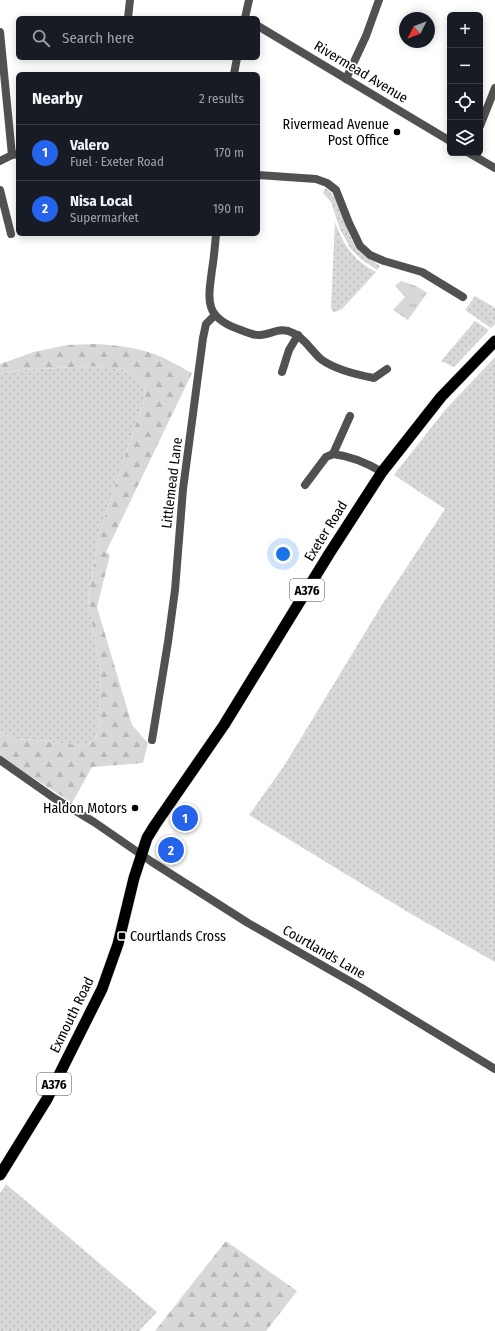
<!DOCTYPE html>
<meta charset="utf-8">
<style>
:root{--surface:#171b24;--page:#242831;--text:#f1f3f6;--muted:#9ea1a6;--line:#363941;--accent:#2563eb}
body{margin:0;font-family:"Fira Sans Condensed",sans-serif;background:var(--page);color:var(--text)}
.controls{position:absolute;right:12px;top:12px;display:grid;overflow:hidden;border-radius:6px;box-shadow:0 2px 10px #0003}
.controls button{width:36px;height:36px;display:grid;place-items:center;padding:0;border:0;border-bottom:1px solid var(--line);background:var(--surface);color:var(--text);font:20px sans-serif}
.compass{position:absolute;left:399px;top:12px;width:36px;height:36px;border-radius:50%;background:var(--surface);box-shadow:0 2px 10px #0003;rotate:228deg}
.you{position:absolute;left:283px;top:554px;width:14px;height:14px;margin:-10px;border:3px solid #fff;border-radius:50%;background:#1a73e8;box-shadow:0 0 0 6px #1a73e833}
.badge{display:grid;place-items:center;width:26px;height:26px;border-radius:50%;background:var(--accent);color:#fff;font-size:13px;font-weight:700}
.pin{position:absolute;translate:-50% -50%;border:2px solid #fff;box-shadow:0 1px 4px #0006}
.list{margin:0;padding:0;list-style:none}
h2{display:flex;justify-content:space-between;align-items:center;height:52px;margin:0;padding:0 16px;font-size:17px}
h2 small{font-size:13px;font-weight:400;color:var(--muted)}
.list li{display:grid;grid-template-columns:26px 1fr auto;gap:12px;align-items:center;box-sizing:border-box;height:56px;padding:0 16px;border-top:1px solid var(--line)}
.list b{display:block;font-size:15px;white-space:nowrap}
.list p{margin:0;font-size:13px;white-space:nowrap;color:var(--muted)}
.list em{font-size:13px;font-style:normal;color:var(--muted)}
.icon{flex:none;width:22px;height:22px;fill:none;stroke:currentColor;stroke-width:2;stroke-linecap:round;stroke-linejoin:round}
.map{position:relative;flex:none;width:495px;height:1331px;overflow:hidden}
.search{position:absolute;background:var(--surface);box-shadow:0 2px 10px #0003;left:16px;top:16px;width:244px;height:44px;display:flex;align-items:center;gap:10px;box-sizing:border-box;padding:0 14px;border-radius:6px;color:var(--muted);font-size:15px}
.panel{position:absolute;background:var(--surface);box-shadow:0 2px 10px #0003;left:16px;top:72px;width:244px;height:164px;border-radius:6px}
.map>svg:first-child{display:block}
.grass{fill:url(#grass-dots)}
.forest{fill:url(#forest-firs)}
.park{fill:url(#park-tufts)}
.lines{fill:none;stroke-linecap:round;stroke-linejoin:round}
.trunk-casing{stroke:#dbdbdb;stroke-width:12}
.minor{stroke:#515151;stroke-width:8}
.trunk{stroke:#000;stroke-width:11}
.poi-dot{fill:#000;stroke:#fff;stroke-width:1.5}
.labels{text-anchor:middle;dominant-baseline:central;stroke-width:3.5;stroke-linejoin:round;paint-order:stroke}
.shield{fill:#fff;stroke:#4c4c4c;stroke-width:1}
.shield-label{font-size:13px;font-weight:bold;fill:#000}
.street-label{font-size:14px;fill:#000;stroke:#fff}
.poi-label{font-size:14px;fill:#000;stroke:#fff;text-anchor:end}
</style>
<div class="map">
<svg width="495" height="1331" viewBox="0 0 495 1331">
<defs>
<pattern id="grass-dots" width="8" height="8" patternUnits="userSpaceOnUse"><rect width="8" height="8" fill="#d8d8d8"/><path d="M2 2h.1M6 6h.1" fill="none" stroke="#b8b8b8" stroke-width="1.8" stroke-linecap="round"/></pattern>
<pattern id="forest-firs" width="22" height="20" patternUnits="userSpaceOnUse"><rect width="22" height="20" fill="#d8d8d8"/><path d="M5 1l3.5 6h-7zM16 11l3.5 6h-7z" fill="#b8b8b8"/></pattern>
<pattern id="park-tufts" width="24" height="20" patternUnits="userSpaceOnUse"><rect width="24" height="20" fill="#d8d8d8"/><path d="M3 7l-1-3M5 7V3M7 7l1-3M15 17l-1-3M17 17v-4M19 17l1-3" fill="none" stroke="#b8b8b8"/></pattern>
</defs>
<rect width="100%" height="100%" fill="#fff"/>
<g class="grass">
<path d="M325 188C342 197 345 235 359 251 365 257 373 261 380 266L377 270 361 259 350 248 340 229 331 202 323 193Z"/>
<path d="M335 222C344 246 353 260 376 272L342 309 335 312 332 311 331 307Z"/>
<path d="M475 296 495 308V324L491 328 465 310Z"/>
<path d="M475 321 489 330 454 367 441 361Z"/>
<path d="M495 357V962L406 911 249 815 284 766 383 603 445 509 394 475 445 410Z"/>
<path d="M91 366 125 370 145 386 144 400 99 534 88 600 101 674 98 731 95 739 84 746 38 740 15 739 0 732V374L22 370Z"/>
<path d="M6 1184 157 1312 139 1331H0V1193Z"/>
</g>
<g class="forest">
<path d="M95 344C118 345 141 348 162 357 172 362 182 368 192 373L106 552 110 555 97 607 132 725 148 743 143 763 92 767 72 803 0 756V732L15 739 38 740 84 746 95 739 98 731 101 674 88 600 99 534 144 400 145 386 125 370 91 366 22 370 0 374V364L34 352 67 345Z"/>
<path d="M226 1241 297 1291 266 1331H155Z"/>
</g>
<path class="park" d="M401 281 416 286 427 293 408 320 393 310 405 297 395 286Z"/>
<g class="lines">
<g class="trunk-casing">
<path id="trunk" d="M0 1175 47 1099 102 989 118 944 134 878 147 838 155 825 224 725 329 554 382 472 441 397 495 341"/>
</g>
<g class="minor">
<path d="M128 18 130 0"/>
<path d="M245 18 249 0"/>
<path d="M258 26 450 141"/>
<path d="M0 32 12 155"/>
<path d="M234 74 237 58"/>
<path d="M346 79 366 36 379 0"/>
<path d="M480 126 495 88"/>
<path d="M469 153 495 168"/>
<path d="M0 161 12 155 18 154"/>
<path d="M258 175 316 179 327 183 336 190 349 223 360 246 370 255 384 261 422 272 463 297"/>
<path d="M0 190 11 234"/>
<path d="M216 234C215 246 214 258 212 270 208 300 204 317 238 329 244 331 251 335 258 335 271 335 280 326 293 333 305 338 312 352 322 360 335 369 358 375 374 378L387 369"/>
<path d="M282 372 289 350 298 335"/>
<path d="M333 454 350 416"/>
<path d="M305 485 326 457 333 454C350 456 367 463 382 472"/>
<path d="M152 740 168 642 175 590 183 489 203 338 206 324 215 315"/>
<path d="M0 760 54 798 94 822 152 862 248 923 360 987 495 1069"/>
</g>
<use href="#trunk" class="trunk"/>
</g>
<g class="poi-dot">
<circle cx="397" cy="132" r="4"/>
<circle cx="135" cy="808" r="4"/>
<rect x="118" y="932" width="8" height="8" rx="2"/>
</g>
<g class="labels">
<g class="shield">
<rect x="290" y="579" width="34" height="22" rx="3"/>
<rect x="37" y="1073" width="34" height="22" rx="3"/>
</g>
<g class="shield-label">
<text x="307" y="590">A376</text>
<text x="54" y="1084">A376</text>
</g>
<g class="street-label">
<text transform="translate(361 72) rotate(31)">Rivermead Avenue</text>
<text transform="translate(172 483) rotate(-83)">Littlemead Lane</text>
<text transform="translate(326 531) rotate(-58)">Exeter Road</text>
<text transform="translate(324 952) rotate(30)">Courtlands Lane</text>
<text transform="translate(72 1015) rotate(-64)">Exmouth Road</text>
</g>
<g class="poi-label">
<text x="389" y="124">Rivermead Avenue<tspan x="389" dy="16">Post Office</tspan></text>
<text x="127" y="808">Haldon Motors</text>
<text x="130" y="936" text-anchor="start">Courtlands Cross</text>
</g>
</g>
</svg>
<div class="controls">
<button>+</button>
<button>−</button>
<button><svg class="icon" aria-label="locate" viewBox="0 0 24 24"><circle cx="12" cy="12" r="6"/><path d="M12 2v4M12 18v4M2 12h4M18 12h4"/></svg></button>
<button><svg class="icon" aria-label="layers" viewBox="0 0 24 24"><path d="M12 4l9 5-9 5-9-5zM3 14l9 5 9-5"/></svg></button>
</div>
<svg class="compass" viewBox="-18 -18 36 36"><path d="M0-13l5 13h-10z" fill="#e53935"/><path d="M0 13l5-13h-10z" fill="#9ea1a6"/></svg>
<div class="you"></div>
<div class="pin badge" style="left:185px;top:818px">1</div>
<div class="pin badge" style="left:171px;top:850px">2</div>
<div class="search"><svg class="icon" aria-label="search" viewBox="0 0 24 24"><circle cx="10" cy="10" r="6"/><path d="M15 15l6 6"/></svg>Search here</div>
<section class="panel">
<h2>Nearby<small>2 results</small></h2>
<ul class="list">
<li><span class="badge">1</span><div><b>Valero</b><p>Fuel · Exeter Road</p></div><em>170 m</em></li>
<li><span class="badge">2</span><div><b>Nisa Local</b><p>Supermarket</p></div><em>190 m</em></li>
</ul>
</section>
</div>
